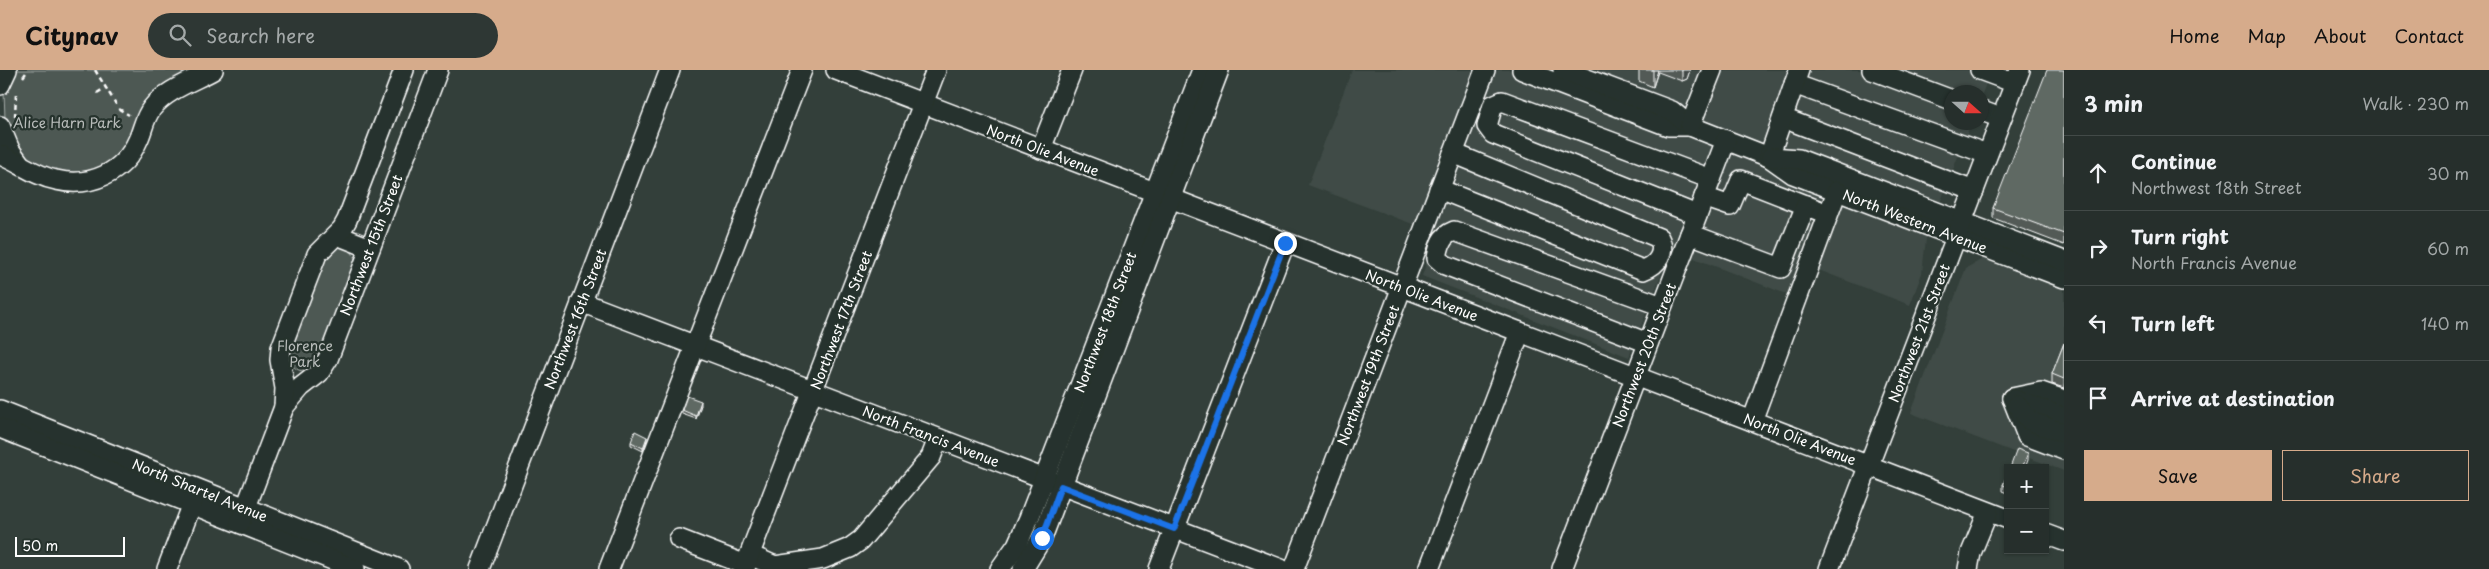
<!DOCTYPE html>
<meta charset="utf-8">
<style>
:root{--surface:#262f2c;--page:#2e3734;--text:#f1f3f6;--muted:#a4a9a9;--line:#424a48;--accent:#d6ab8b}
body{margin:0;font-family:"Playpen Sans",sans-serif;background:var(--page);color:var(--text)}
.controls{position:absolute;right:15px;bottom:15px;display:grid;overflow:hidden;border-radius:0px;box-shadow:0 1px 4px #0004}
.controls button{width:45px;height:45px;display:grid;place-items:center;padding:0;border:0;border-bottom:1px solid var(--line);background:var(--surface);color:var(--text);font:25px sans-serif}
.compass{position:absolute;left:1944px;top:15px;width:45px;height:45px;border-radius:50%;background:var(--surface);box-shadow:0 1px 4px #0004;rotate:111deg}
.scale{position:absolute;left:15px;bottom:12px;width:110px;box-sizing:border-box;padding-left:5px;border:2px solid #fff;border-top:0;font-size:14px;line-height:18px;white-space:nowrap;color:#fff;-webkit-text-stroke:4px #26332d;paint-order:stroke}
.stop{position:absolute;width:15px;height:15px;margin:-11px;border:4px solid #1a73e8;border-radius:50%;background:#fff}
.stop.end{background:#1a73e8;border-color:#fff;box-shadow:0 1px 5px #0008}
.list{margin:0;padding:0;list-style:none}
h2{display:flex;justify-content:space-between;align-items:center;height:65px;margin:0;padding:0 20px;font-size:21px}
h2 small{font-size:16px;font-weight:400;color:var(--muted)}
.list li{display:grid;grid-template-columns:32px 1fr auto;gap:15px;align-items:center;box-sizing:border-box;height:75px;padding:0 20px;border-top:1px solid var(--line)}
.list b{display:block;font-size:19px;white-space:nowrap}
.list p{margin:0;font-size:16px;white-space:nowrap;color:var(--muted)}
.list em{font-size:16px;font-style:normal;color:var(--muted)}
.actions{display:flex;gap:10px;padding:15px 20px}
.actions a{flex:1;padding:11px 0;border:1px solid var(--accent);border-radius:0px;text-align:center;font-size:18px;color:var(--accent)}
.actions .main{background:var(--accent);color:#111}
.icon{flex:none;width:28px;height:28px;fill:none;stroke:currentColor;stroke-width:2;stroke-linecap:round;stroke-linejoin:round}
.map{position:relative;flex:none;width:2064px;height:499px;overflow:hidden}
header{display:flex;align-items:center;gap:30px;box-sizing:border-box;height:70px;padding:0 25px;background:var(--accent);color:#111}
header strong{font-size:24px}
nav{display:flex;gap:28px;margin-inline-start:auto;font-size:18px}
.search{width:350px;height:45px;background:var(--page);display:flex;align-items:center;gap:12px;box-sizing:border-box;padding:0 18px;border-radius:28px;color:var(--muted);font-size:19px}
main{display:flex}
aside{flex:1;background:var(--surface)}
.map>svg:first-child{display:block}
.built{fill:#404c47}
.green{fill:#4d5853;stroke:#a6aca9}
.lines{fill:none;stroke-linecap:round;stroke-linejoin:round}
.minor-casing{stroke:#fff;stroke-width:22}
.path{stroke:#fff;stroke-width:2.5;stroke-dasharray:5 4;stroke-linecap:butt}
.minor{stroke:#26332d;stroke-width:19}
.wall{fill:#525a56;stroke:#fff}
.shaded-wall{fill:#424a46;stroke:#fff}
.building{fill:#5f6964;stroke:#fff}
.route{stroke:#1a73e8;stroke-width:6}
.labels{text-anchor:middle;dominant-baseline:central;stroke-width:4.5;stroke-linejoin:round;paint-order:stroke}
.park-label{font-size:14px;fill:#b8bcba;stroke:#26332d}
.street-label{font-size:14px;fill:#fff;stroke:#26332d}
</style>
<header>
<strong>Citynav</strong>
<div class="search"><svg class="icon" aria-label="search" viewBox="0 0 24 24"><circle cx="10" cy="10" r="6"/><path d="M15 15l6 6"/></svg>Search here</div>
<nav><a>Home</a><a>Map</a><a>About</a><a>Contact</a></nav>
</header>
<main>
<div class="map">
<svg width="2064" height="499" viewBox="0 0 2064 499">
<rect width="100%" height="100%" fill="#333f3a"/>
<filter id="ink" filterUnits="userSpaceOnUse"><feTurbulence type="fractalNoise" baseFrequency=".02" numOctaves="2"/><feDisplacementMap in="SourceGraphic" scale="10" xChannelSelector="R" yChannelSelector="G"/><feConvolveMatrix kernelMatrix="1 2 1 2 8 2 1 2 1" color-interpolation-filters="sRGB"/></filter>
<g filter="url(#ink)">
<g class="built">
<path d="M1352 0H1991L1982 24 1952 22V52L1971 53 1926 169 1922 203 1910 235 1816 199 1791 226 1671 179 1629 287 1422 206 1437 163 1308 115Z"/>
<path d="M1983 189 2064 220V401L1911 343 1966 198Z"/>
</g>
<g class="green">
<path d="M15 0H198L146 32 138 44 129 70 121 81 98 101 83 104 57 103 33 92 21 81 5 48 4 22Z"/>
<path d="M333 177C346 174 356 181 355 195L319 292 311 301C298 303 290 297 287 284L325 186Z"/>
</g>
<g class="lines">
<g class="minor-casing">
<g id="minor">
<path d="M836 0 2008 449"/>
<path d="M1522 0 1668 56H1690"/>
<path d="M1563 0 1672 41 1690 56 1769 87 1793 104 2064 208"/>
<path d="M1872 0 1952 30"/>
<path d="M1980 0 2015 13"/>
<path d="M1794 14 1987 84"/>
<path d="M0 15 7 0"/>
<path d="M1982 41 2001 48"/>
<path d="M1783 48 1974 121"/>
<path d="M0 56 10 80 20 94"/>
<path d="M1690 56 1712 0"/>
<path d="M1041 79 1072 0"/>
<path d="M0 85C19 92 35 106 56 110 90 118 124 103 138 70 143 60 144 48 152 38 166 20 193 11 213 0"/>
<path d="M1769 87 1799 0"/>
<path d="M1771 87 1799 89 2064 191"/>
<path d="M1439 119 1643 200C1658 195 1666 182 1659 168L1453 83"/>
<path d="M1704 127 1730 136 1741 110 1818 140"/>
<path d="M1697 145 1493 64 1487 56 1493 35 1502 31 1711 109"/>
<path d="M1690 164 1781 198 1806 135"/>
<path d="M337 165 370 178"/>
<path d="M581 232 1281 499"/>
<path d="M1648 273 1445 195 1437 188C1439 176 1441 166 1454 161L1662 236"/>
<path d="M2012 328 2027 366 2064 380"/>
<path d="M2012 328 2041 322 2064 330"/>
<path d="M2013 329 2064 347"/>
<path d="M2017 335 2030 351 2064 363"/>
<path d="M284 337 301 317 319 303 328 289 438 0"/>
<path d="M0 340 399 499"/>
<path d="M1752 351 1837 121"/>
<path d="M0 358 355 499"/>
<path d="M240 453 284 337 285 318 280 290 281 278 317 184 342 159 347 150 404 0"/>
<path d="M2045 464 2064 471"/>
<path d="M679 469 746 495"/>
<path d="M750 485 775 496 823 489 850 478 861 470 931 387 938 369"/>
<path d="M167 499 196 423"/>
<path d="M480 499 670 0"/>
<path d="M609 499 802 0"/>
<path d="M744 499 936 0"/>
<path d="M1000 499 1017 475 1029 448 1202 0"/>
<path d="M1023 499 1042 468 1219 0"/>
<path d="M1159 499 1285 173"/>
<path d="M1294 499 1485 0"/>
<path d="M1429 499 1520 262"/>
<path d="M1562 499 1726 70"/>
<path d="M1829 499 2020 0"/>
<path d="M1968 499 1971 483 1988 442"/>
</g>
</g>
<g class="path">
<path d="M95 0 119 39 129 45"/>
<path d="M23 7 28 0"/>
<path d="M97 23 105 18"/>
<path d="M15 47 16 23"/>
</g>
<use href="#minor" class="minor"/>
</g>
<g class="wall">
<path d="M1639 0H1690L1687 9 1682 11 1658 2 1653 17 1639 11Z"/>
<path d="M2064 0V175L1993 148V138Z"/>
<path d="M2064 273V318L2052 314V304Z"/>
<path d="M701 335 696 349 682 344V340Z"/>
<path d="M647 370 643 381 631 375V372Z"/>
<path d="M2008 403V423L2003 421V415Z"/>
</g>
<g class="shaded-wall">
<path d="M1653 0H1658L1653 17Z"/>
<path d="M1682 0H1690L1687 9 1682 11Z"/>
<path d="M701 331V335L696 349V346Z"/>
<path d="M647 367V370L643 381V378Z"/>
<path d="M2028 383V390L2025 398H2022Z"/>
</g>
<g class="building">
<path d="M2047 0H2064V164L1993 138Z"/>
<path d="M2064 273V309L2052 304Z"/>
<path d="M687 326 701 331 696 346 682 340Z"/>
<path d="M635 361 647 367 643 378 631 372Z"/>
<path d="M2017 379 2028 383 2022 398H2010Z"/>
<path d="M2008 403V417L2003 415Z"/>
</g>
</g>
<g class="lines" filter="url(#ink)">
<path class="route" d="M1042 468 1061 416 1174 459 1285 173"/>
</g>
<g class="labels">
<g class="park-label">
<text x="67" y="52">Alice Harn Park</text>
<text x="305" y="275">Florence<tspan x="305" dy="16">Park</tspan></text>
</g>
<g class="street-label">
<text transform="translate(1043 80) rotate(21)">North Olie Avenue</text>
<text transform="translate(1915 151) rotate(21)">North Western Avenue</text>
<text transform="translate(371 175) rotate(-69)">Northwest 15th Street</text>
<text transform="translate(1422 225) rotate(21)">North Olie Avenue</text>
<text transform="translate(575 249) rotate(-69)">Northwest 16th Street</text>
<text transform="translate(841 250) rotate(-69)">Northwest 17th Street</text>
<text transform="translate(1105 252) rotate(-69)">Northwest 18th Street</text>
<text transform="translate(1919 263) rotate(-69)">Northwest 21st Street</text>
<text transform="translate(1644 285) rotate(-69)">Northwest 20th Street</text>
<text transform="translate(1368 305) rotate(-69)">Northwest 19th Street</text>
<text transform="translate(931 366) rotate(21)">North Francis Avenue</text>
<text transform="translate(1800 369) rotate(21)">North Olie Avenue</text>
<text transform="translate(200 420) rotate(22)">North Shartel Avenue</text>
</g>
</g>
</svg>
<div class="controls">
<button>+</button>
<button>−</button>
</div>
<svg class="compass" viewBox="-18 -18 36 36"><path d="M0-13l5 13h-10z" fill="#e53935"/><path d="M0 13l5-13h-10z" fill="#a4a9a9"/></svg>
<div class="scale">50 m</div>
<div class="stop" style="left:1042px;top:468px"></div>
<div class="stop end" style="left:1285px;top:173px"></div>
</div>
<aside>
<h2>3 min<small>Walk · 230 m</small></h2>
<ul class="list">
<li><svg class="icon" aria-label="ahead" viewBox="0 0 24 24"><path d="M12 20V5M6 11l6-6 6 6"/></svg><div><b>Continue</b><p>Northwest 18th Street</p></div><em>30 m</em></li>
<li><svg class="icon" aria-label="right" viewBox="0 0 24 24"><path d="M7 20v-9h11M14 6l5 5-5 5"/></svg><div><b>Turn right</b><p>North Francis Avenue</p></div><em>60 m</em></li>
<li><svg class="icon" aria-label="left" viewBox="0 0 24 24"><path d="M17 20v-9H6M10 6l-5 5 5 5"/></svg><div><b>Turn left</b></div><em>140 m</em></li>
<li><svg class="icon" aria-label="arrive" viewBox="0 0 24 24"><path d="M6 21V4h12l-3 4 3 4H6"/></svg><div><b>Arrive at destination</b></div></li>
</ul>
<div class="actions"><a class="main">Save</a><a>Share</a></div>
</aside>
</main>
